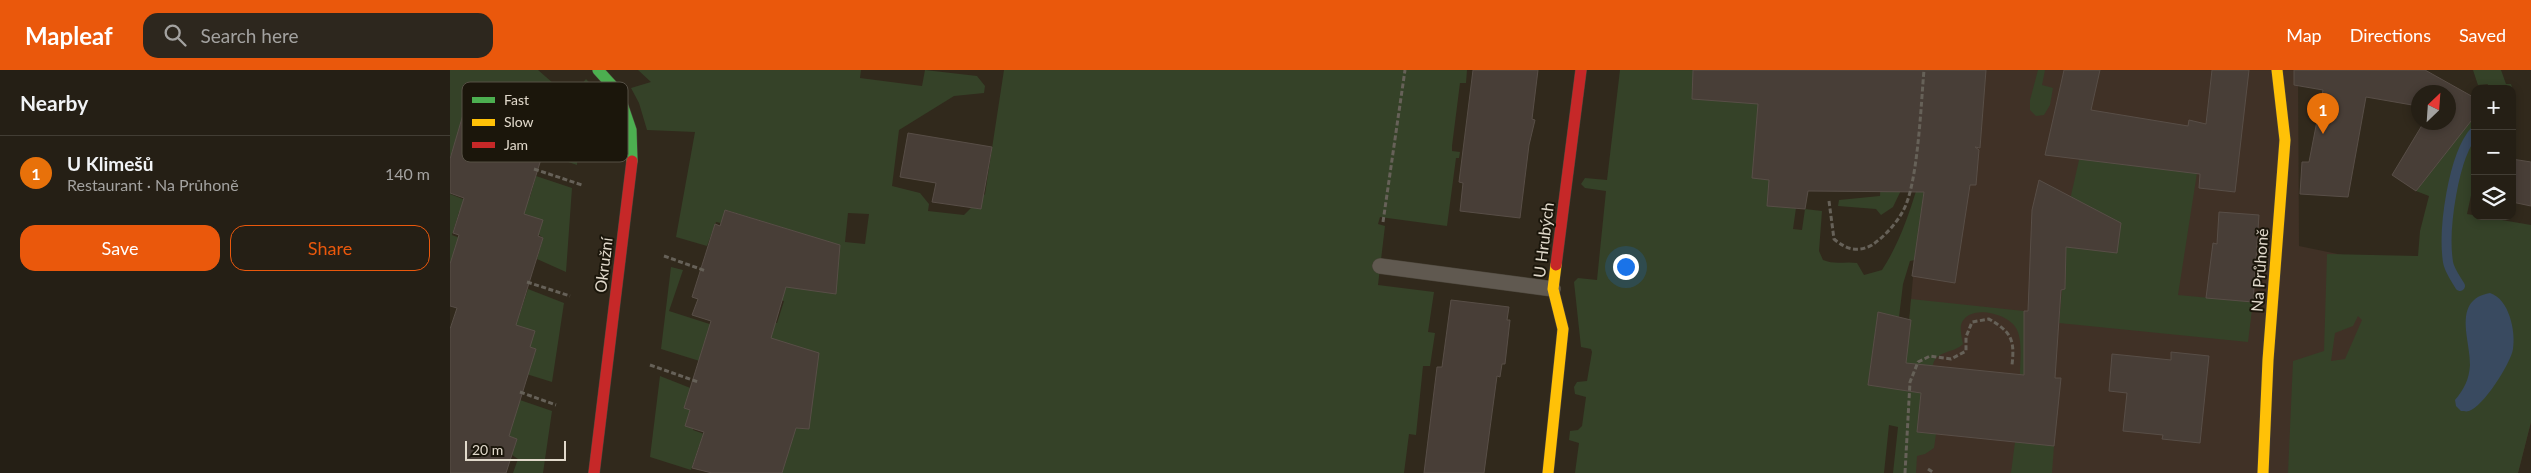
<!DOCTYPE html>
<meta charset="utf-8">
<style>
:root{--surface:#251f15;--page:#2d271e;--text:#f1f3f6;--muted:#a3a2a0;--line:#423d34;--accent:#ea580c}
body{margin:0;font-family:Lato,sans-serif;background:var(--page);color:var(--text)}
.controls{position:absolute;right:15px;top:15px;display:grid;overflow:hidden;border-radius:10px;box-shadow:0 2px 8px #0003}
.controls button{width:45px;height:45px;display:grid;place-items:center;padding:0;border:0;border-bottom:1px solid var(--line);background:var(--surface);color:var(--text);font:25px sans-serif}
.compass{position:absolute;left:1961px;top:15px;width:45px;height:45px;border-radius:50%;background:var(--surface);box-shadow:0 2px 8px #0003;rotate:25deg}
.scale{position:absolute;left:15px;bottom:12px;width:101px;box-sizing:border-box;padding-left:5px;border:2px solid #e1d9cb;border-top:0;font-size:14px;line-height:18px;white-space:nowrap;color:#e1d9cb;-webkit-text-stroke:4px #1b160b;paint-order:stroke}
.you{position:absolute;left:1175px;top:196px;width:18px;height:18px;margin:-12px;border:4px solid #fff;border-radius:50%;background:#1a73e8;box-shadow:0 0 0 8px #1a73e833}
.badge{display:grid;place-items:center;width:32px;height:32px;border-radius:50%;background:var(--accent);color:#fff;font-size:16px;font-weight:700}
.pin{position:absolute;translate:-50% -41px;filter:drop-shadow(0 1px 2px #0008)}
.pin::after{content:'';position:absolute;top:26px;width:18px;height:15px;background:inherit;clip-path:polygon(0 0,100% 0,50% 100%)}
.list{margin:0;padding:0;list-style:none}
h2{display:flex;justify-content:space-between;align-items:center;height:65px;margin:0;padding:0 20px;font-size:21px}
h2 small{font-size:16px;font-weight:400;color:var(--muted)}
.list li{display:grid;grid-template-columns:32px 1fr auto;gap:15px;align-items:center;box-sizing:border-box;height:75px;padding:0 20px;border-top:1px solid var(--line)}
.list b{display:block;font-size:19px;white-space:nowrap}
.list p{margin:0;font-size:16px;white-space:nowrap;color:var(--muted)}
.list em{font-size:16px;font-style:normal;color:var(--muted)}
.actions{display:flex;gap:10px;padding:15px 20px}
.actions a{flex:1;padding:11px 0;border:1px solid var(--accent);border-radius:15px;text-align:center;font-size:18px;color:var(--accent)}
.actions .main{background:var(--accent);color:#fff}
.icon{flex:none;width:28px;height:28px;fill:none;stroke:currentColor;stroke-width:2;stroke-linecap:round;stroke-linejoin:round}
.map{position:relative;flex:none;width:2081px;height:403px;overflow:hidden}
header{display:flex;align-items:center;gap:30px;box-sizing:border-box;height:70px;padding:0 25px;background:var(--accent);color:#fff}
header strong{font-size:24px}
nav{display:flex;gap:28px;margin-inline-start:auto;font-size:18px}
.search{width:350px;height:45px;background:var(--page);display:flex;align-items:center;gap:12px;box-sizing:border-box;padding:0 18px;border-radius:15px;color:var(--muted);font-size:19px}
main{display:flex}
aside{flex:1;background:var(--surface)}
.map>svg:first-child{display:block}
.industrial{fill:#403126}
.green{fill:#354228;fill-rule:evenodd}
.water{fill:#394a60}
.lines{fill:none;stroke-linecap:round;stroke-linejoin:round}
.stream{stroke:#394a60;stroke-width:10}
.building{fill:#483e37;stroke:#584e47}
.lane-casing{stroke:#4c463b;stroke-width:16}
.fast-casing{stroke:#4c463b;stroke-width:12}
.slow-casing{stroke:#4c463b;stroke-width:12}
.jam-casing{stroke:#4c463b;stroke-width:12}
.path{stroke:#666158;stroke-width:3;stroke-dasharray:5 2.5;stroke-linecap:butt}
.lane{stroke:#605950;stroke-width:15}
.fast{stroke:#4caf50;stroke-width:11}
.slow{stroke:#ffc107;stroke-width:11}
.jam{stroke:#c62828;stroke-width:11}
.labels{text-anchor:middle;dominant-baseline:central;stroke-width:4;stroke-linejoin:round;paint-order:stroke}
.street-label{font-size:16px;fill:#e1d9cb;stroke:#1b160b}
.key{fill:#1b160b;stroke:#565045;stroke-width:1}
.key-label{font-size:14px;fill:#e1d9cb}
</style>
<header>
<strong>Mapleaf</strong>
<div class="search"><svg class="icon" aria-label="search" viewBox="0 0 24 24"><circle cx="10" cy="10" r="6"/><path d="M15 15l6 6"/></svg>Search here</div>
<nav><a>Map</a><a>Directions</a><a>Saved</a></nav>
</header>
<main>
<aside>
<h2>Nearby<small></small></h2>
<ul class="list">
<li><span class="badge" style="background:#e8710a">1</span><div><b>U Klimešů</b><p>Restaurant · Na Průhoně</p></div><em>140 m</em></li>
</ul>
<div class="actions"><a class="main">Save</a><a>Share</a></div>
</aside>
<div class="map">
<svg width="2081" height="403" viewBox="0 0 2081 403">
<rect width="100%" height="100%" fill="#31291c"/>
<path class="industrial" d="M1481 0H1848L1849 176 2081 224V352L2068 403H1446Z"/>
<g class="green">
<path d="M0 0H88L119 27 129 64 127 95 86 81 96 76 102 55 95 52 100 39 29 17 23 27 18 26 11 53 8 80 3 79 0 87Z"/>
<path d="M188 0H411L410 8 472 16 475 0 527 6 535 16 534 23 504 26 449 60 442 116 470 123 479 134 478 141 514 145 535 124 554 0H1017L1016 13H1010L1002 76V81L1010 82 1009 88H1006L997 156 930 147 928 154 935 156 928 215 984 222 978 262 985 263 980 296H973L966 365 959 364 954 403H332L312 271 319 251 327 253 334 231 326 230 347 162 276 140 271 153 266 152 257 176 226 167 245 62 197 60 189 33 181 18 201 12ZM398 143 419 144 415 174 395 172Z"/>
<path d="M1170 0H1310L1319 110 1346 138 1343 159 1352 160 1355 139 1372 141 1369 181 1373 190C1385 195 1395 191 1407 193L1414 205 1432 200C1449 174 1458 147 1467 118L1475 117 1465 190 1460 191 1453 214 1449 247 1428 243 1418 315 1453 320 1461 229 1574 241V305L1570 304C1570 291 1573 270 1566 258 1558 243 1517 233 1511 255 1510 261 1512 269 1513 274 1503 284 1486 280 1483 295H1474L1467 362 1486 364 1484 378 1475 384 1467 386 1466 403H1443L1448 357 1439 355 1434 403H1125L1129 373 1119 370 1120 361 1128 360 1132 356 1136 327 1125 324 1124 317 1127 312 1137 311 1142 282 1141 279 1131 277 1124 212 1128 208 1147 210 1156 121 1135 118 1131 114 1135 108 1157 110Z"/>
<path d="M1588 0H1595L1592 15 1603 18 1600 35 1594 45 1586 46 1580 40V30Z"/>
<path d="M2023 0H2051L2056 14H2061L2065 27 2062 43V19H2035L2038 14 2028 15Z"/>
<path d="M136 9 159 34 166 60 145 58 131 15Z"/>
<path d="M2025 33V107L2017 144 2081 155V352L2068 403H1838L1843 291 1874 281 1877 184 1968 186 1970 161 1979 126 1966 121 1991 89ZM1908 246 1912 250 1895 289 1881 291 1885 263 1903 256Z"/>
<path d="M1634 68 1638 90 1747 103 1728 225 1803 232 1798 272 1609 253 1612 220 1615 219 1617 143Z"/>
<path d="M1431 103 1454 114 1443 137 1431 145 1426 139 1388 136 1389 130 1430 126Z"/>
<path d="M86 106 122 118 116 202 87 189 93 168 65 145 71 125 80 127Z"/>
<path d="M0 124 18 131 16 144 9 142 2 165 10 168 0 196Z"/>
<path d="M221 197 233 200 219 241 272 258 256 293 211 279Z"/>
<path d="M78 219 114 233 102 312 70 302 86 279 80 277 58 256 62 240 70 243Z"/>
<path d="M210 306 248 321 246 347 243 360 257 365 249 376 241 400 200 387Z"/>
<path d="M70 330 102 341 93 403H63L68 389 62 385 65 370 52 365Z"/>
<path d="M1565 372 1604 376 1602 403H1561Z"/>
</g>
<path class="water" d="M2040 223C2059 229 2066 261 2063 279 2061 293 2033 337 2019 341 2016 342 2014 341 2011 341L2006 336 2005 330C2014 319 2019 310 2020 295 2021 271 2001 230 2040 223Z"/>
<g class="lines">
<path class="stream" d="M2010 216C2006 209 1999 200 1998 192 1993 159 2003 86 2025 61"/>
</g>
<g class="building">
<path d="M1023 0H1088L1082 49 1085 50 1079 75 1070 148 1010 141 1013 113 1009 112Z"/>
<path d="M1243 0H1536L1530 78 1525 77 1529 80 1526 115H1520L1505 213 1462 206 1474 122 1358 121 1355 139 1317 136 1319 110 1302 108 1308 34 1242 29Z"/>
<path d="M1614 0H1650L1641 40 1738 56 1739 50 1756 54 1762 0H1799L1785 122 1749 118 1750 104 1595 85Z"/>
<path d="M1844 0H1975L2025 28V46L1966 121 1942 105 1974 52H1998V22H1968V36L1916 27 1898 127 1850 124 1852 92H1859L1873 20 1844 15Z"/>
<path d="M28 17 100 39 95 55 101 57 74 144 93 150 88 166 93 168 66 255 85 261 80 277 86 279 59 366 67 369 56 403H0V259L7 238 0 236V194L9 165 3 163 14 128 0 123V89L17 31 24 32Z"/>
<path d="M458 63 542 77 531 139 482 132 486 113 450 107Z"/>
<path d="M2062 89 2081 92V136L2062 132Z"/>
<path d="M1589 110 1671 153 1667 183 1616 177 1615 219 1611 220 1605 308H1611L1604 376 1467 362 1471 323 1418 315 1428 242 1461 250 1456 293 1574 305V241H1578L1582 140Z"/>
<path d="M275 140 390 175 386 224 336 217 321 268 369 283 359 359 346 358 332 403H262L242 398 254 362 235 356 240 340 234 338 261 251 242 245 248 229 242 227 265 154 270 156Z"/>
<path d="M1769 142 1809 145 1803 232 1756 228 1763 173 1767 174Z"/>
<path d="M1001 230 1059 237 1057 250H1060L1055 294H1052L1050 307 1047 306 1034 403H974L987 297H992Z"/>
<path d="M1721 282 1759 286 1750 373 1712 369 1713 365 1673 361 1677 323 1659 321 1662 284 1721 290Z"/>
</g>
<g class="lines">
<g class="lane-casing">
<path id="lane" d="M930 196 1103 219"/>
</g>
<g class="fast-casing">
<path id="fast" d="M148 0 168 22 181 60 182 91"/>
</g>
<g class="slow-casing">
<g id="slow">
<path d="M1098 403 1113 259 1103 219 1106 195"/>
<path d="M1813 403 1818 290 1835 70 1827 0"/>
</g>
</g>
<g class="jam-casing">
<g id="jam">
<path d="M1106 195 1131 0"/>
<path d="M144 403 182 91"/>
</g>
</g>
<g class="path">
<path d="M84 99 132 115"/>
<path d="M1379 131 1384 169C1396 179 1407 183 1422 175 1434 167 1446 154 1453 141 1468 115 1471 33 1474 0"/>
<path d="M933 152 955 0"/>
<path d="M214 186 256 201"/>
<path d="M77 212 120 226"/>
<path d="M200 295 248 312"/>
<path d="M70 322 106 335"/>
<path d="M1478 399 1484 403"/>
<path d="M1455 403 1460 312 1468 292 1480 286 1501 289 1516 281V267L1522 252 1539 249C1561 262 1565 269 1562 295"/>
</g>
<use href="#lane" class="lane"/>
<use href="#fast" class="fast"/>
<use href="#slow" class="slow"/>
<use href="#jam" class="jam"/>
</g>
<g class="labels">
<g class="street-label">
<text transform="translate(1093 170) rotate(-83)">U Hrubých</text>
<text transform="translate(153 195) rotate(-83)">Okružní</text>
<text transform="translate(1809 200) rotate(-86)">Na Průhoně</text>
</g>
</g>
<rect x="12" y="12" width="166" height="80" rx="8" class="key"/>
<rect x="22" y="27" width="23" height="6" fill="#4caf50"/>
<rect x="22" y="49" width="23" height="7" fill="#ffc107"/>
<rect x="22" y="72" width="23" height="6" fill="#c62828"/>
<g class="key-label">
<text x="54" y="35">Fast</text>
<text x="54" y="57">Slow</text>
<text x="54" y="80">Jam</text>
</g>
</svg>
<div class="controls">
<button>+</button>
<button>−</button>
<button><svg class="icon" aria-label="layers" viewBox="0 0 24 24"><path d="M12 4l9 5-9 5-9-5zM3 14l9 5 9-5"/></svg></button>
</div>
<svg class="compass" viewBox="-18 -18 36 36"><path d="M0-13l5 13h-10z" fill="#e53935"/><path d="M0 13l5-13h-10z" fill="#a3a2a0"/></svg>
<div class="scale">20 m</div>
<div class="you"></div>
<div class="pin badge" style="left:1873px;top:64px;background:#e8710a">1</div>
</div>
</main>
